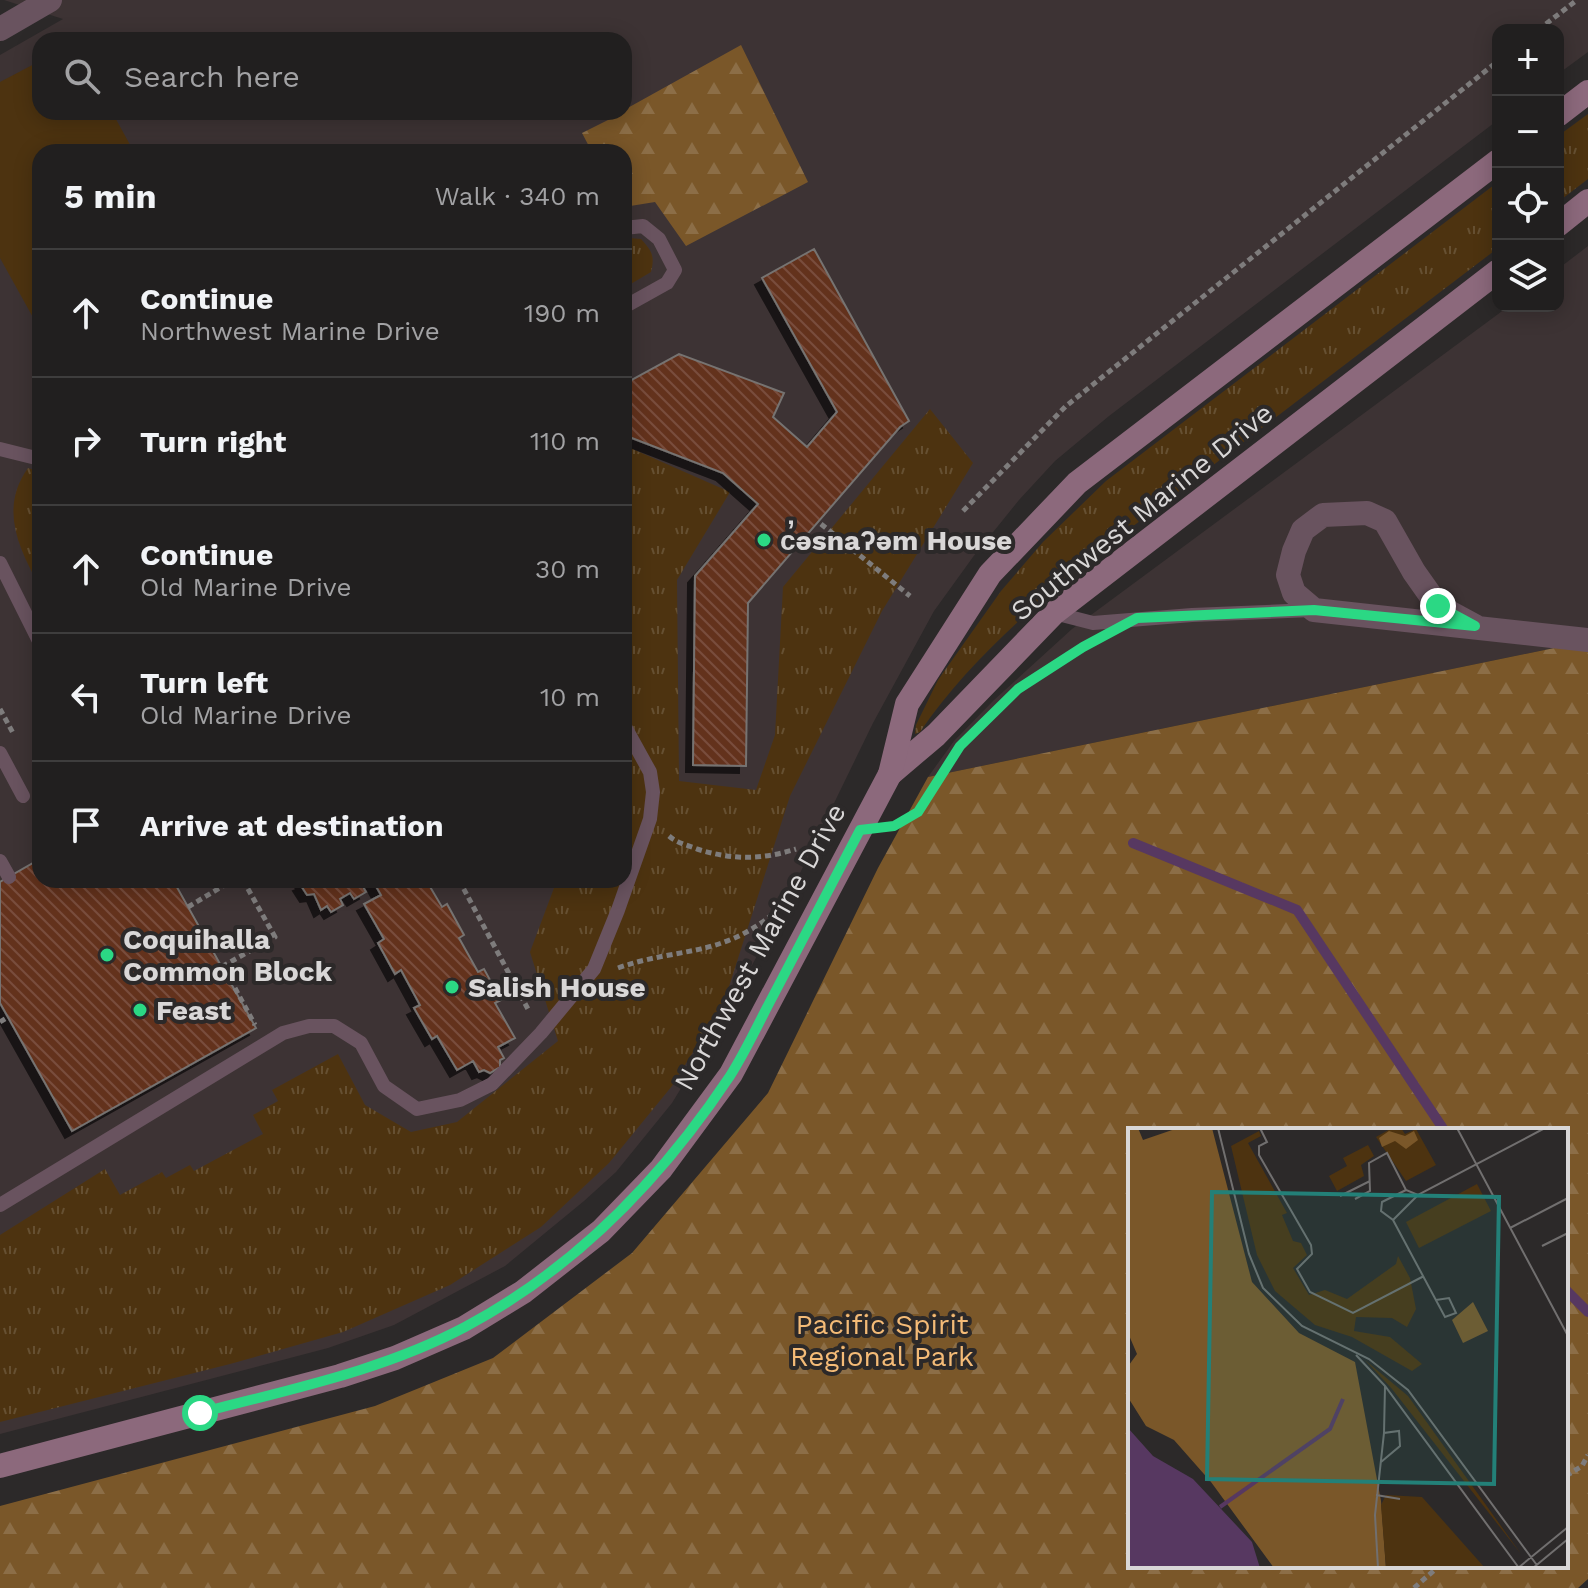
<!DOCTYPE html>
<meta charset="utf-8">
<style>
:root{--surface:#211f1f;--page:#2d2c2c;--text:#f1f3f6;--muted:#a2a2a4;--line:#3e3d3d}
body{margin:0;font-family:"Work Sans",sans-serif;background:var(--page);color:var(--text)}
.controls{position:absolute;right:24px;top:24px;display:grid;overflow:hidden;border-radius:16px;box-shadow:0 4px 20px #0003}
.controls button{width:72px;height:72px;display:grid;place-items:center;padding:0;border:0;border-bottom:2px solid var(--line);background:var(--surface);color:var(--text);font:40px sans-serif}
.stop{position:absolute;width:24px;height:24px;margin:-18px;border:6px solid #2bd884;border-radius:50%;background:#fff}
.stop.end{background:#2bd884;border-color:#fff;box-shadow:0 2px 8px #0008}
.list{margin:0;padding:0;list-style:none}
h2{display:flex;justify-content:space-between;align-items:center;height:104px;margin:0;padding:0 32px;font-size:34px}
h2 small{font-size:26px;font-weight:400;color:var(--muted)}
.list li{display:grid;grid-template-columns:52px 1fr auto;gap:24px;align-items:center;box-sizing:border-box;height:128px;padding:0 32px;border-top:2px solid var(--line)}
.list b{display:block;font-size:30px;white-space:nowrap}
.list p{margin:0;font-size:26px;white-space:nowrap;color:var(--muted)}
.list em{font-size:26px;font-style:normal;color:var(--muted)}
.icon{flex:none;width:44px;height:44px;fill:none;stroke:currentColor;stroke-width:2;stroke-linecap:round;stroke-linejoin:round}
.map{position:relative;flex:none;width:1588px;height:1588px;overflow:hidden}
.search{position:absolute;background:var(--surface);box-shadow:0 4px 20px #0003;left:32px;top:32px;width:600px;height:88px;display:flex;align-items:center;gap:20px;box-sizing:border-box;padding:0 28px;border-radius:24px;color:var(--muted);font-size:30px}
.panel{position:absolute;background:var(--surface);box-shadow:0 4px 20px #0003;left:32px;top:144px;width:600px;height:744px;border-radius:24px}
.map>svg:first-child{display:block}
.built{fill:#3d3334;fill-rule:evenodd}
.grass{fill:url(#grass-tufts)}
.forest{fill:url(#forest-firs);fill-rule:evenodd}
.pitch{fill:#4d3310}
.lines{fill:none;stroke-linecap:round;stroke-linejoin:round}
.stream{stroke:#573861;stroke-width:10}
.building{fill:url(#building-back-hatch);stroke:#767371;stroke-width:2;filter:url(#shadow)}
.path{stroke:#7e7c7c;stroke-width:5;stroke-dasharray:6 4;stroke-linecap:butt}
.lane{stroke:#69535f;stroke-width:14}
.street{stroke:#69535f;stroke-width:24}
.secondary{stroke:#8c697c;stroke-width:24}
.route{stroke:#2bd884;stroke-width:10}
.poi-dot{fill:#2bd884;stroke:#2c2929;stroke-width:3}
.labels{text-anchor:middle;dominant-baseline:central;stroke-width:8;stroke-linejoin:round;paint-order:stroke}
.street-label{font-size:28px;fill:#d9d7d7;stroke:#2c2929}
.poi-label{font-size:28px;font-weight:bold;fill:#d9d7d7;stroke:#2c2929;text-anchor:start}
.park-label{font-size:28px;fill:#f4bb77;stroke:#2c2929}
.inset-river{fill:none;stroke:#573861;stroke-width:4}
.inset-road{fill:none;stroke:#716f6f;stroke-width:2}
.view{fill:#238078;fill-opacity:0.15;stroke:#238078;stroke-width:4}
.inset-edge{fill:none;stroke:#d9d7d7;stroke-width:4}
</style>
<div class="map">
<svg width="1588" height="1588" viewBox="0 0 1588 1588">
<defs>
<pattern id="grass-tufts" width="24" height="20" patternUnits="userSpaceOnUse" patternTransform="scale(2)"><rect width="24" height="20" fill="#4d3310"/><path d="M3 7l-1-3M5 7V3M7 7l1-3M15 17l-1-3M17 17v-4M19 17l1-3" fill="none" stroke="#665032"/></pattern>
<pattern id="forest-firs" width="22" height="20" patternUnits="userSpaceOnUse" patternTransform="scale(2)"><rect width="22" height="20" fill="#7a5729"/><path d="M5 1l3.5 6h-7zM16 11l3.5 6h-7z" fill="#8c6e47"/></pattern>
<pattern id="building-back-hatch" width="6" height="6" patternUnits="userSpaceOnUse" patternTransform="scale(2)"><rect width="6" height="6" fill="#63311d"/><path d="M-1 5l2 2M0 0l6 6M5-1l2 2" fill="none" stroke="#794e3d"/></pattern>
<filter id="shadow"><feDropShadow dx="-7" dy="7" stdDeviation="0" flood-color="#0009"/></filter>
</defs>
<rect width="100%" height="100%" fill="#2c2929"/>
<g class="built">
<path d="M4 0H1588V52L1558 74V30H1498V120L1109 416 1055 461 1019 500 973 557 934 611 873 723 784 906 719 1026 672 1103 616 1172 584 1201 505 1266 394 1325 328 1348 0 1434V55L63 19ZM40 40H624V112H40ZM40 152H624V880H40Z"/>
<path d="M1588 246V641L928 777 954 741 994 700 1072 629 1509 306H1558V269Z"/>
</g>
<g class="grass">
<path d="M1588 114V179L1558 202V136Z"/>
<path d="M1498 182V248L1073 572C1018 621 961 671 920 732L915 734 916 725 938 680 1001 591 1043 542 1106 481Z"/>
<path d="M629 238 641 239C652 251 655 256 651 272L624 288V241Z"/>
<path d="M930 409 973 463 882 611 790 796 724 1002 672 1086 609 1163 541 1227 450 1285 343 1332 230 1364 0 1422V1235L105 1169 120 1195 162 1172 166 1178 190 1165 194 1171 263 1134 253 1115 278 1101 272 1090 338 1054 365 1105 411 1132 457 1122 558 1041 530 952 557 880H624V462H626L628 447 730 492 677 580 679 781 756 790 775 735 783 587Z"/>
<path d="M28 468 40 472V587C17 546 0 507 28 468Z"/>
</g>
<g class="forest">
<path d="M741 45 808 182 686 246 655 202 624 207V152H592L582 133 624 112V110Z"/>
<path d="M1588 641V1579L1578 1588H0V1506L375 1406 493 1358 632 1253 768 1093 878 868 928 777ZM1130 1130H1566V1566H1130Z"/>
</g>
<path class="pitch" d="M40 61V112H112L134 152H40V330L0 258V82Z"/>
<g class="lines">
<g class="stream">
<path d="M1133 843 1297 910 1444 1130"/>
<path d="M1566 1290 1588 1312"/>
</g>
</g>
<g class="building">
<path d="M814 249 909 421 900 427 748 603 746 766 693 765 695 576 758 504 723 473 624 435V384L679 354 784 393 773 417 807 447 837 412 762 278Z"/>
<path d="M40 859V880H178L174 882 256 1028 72 1131 0 1003V882Z"/>
<path d="M302 880H426L442 907 447 904 464 935 459 938 478 972 484 969 501 1000 495 1003 515 1038 498 1047 504 1058 500 1060V1067L490 1073 484 1070 479 1072 473 1061 457 1070 437 1036 432 1039 414 1008 420 1005 401 970 395 974 378 943 384 939 364 904 381 895 373 881 363 887 366 892 354 899 350 893 340 899 343 905 331 912 327 906 321 910 314 894 307 895 300 884 303 883Z"/>
</g>
<g class="lines">
<g class="path">
<path d="M1538 30 1577 0"/>
<path d="M963 511 1066 406 1498 61"/>
<path d="M821 524 910 596"/>
<path d="M1031 681 1087 645"/>
<path d="M0 709 13 733"/>
<path d="M897 824 918 812 949 764"/>
<path d="M669 836C677 843 687 845 697 849 731 860 762 860 796 849"/>
<path d="M243 880 275 937 223 966 255 1025"/>
<path d="M459 880 529 1011"/>
<path d="M188 907 233 880"/>
<path d="M618 968C677 947 719 958 773 914"/>
<path d="M0 1022 8 1017"/>
<path d="M1566 1476 1582 1466 1588 1455"/>
<path d="M1414 1588 1439 1566"/>
</g>
<g class="lane">
<path d="M624 228 643 226 659 239 675 270 667 283 624 307"/>
<path d="M0 449 36 458 40 462"/>
<path d="M0 563 40 643"/>
<path d="M1054 613 1093 623 1192 615 1312 610"/>
<path d="M0 753 23 796"/>
<path d="M0 861 9 877"/>
<path d="M0 1205 283 1033 309 1026H334L361 1043 384 1086 417 1109 460 1100 492 1084 541 1033 594 969 618 910 650 819 653 792 650 772 624 725"/>
</g>
<g class="street">
<path d="M0 29 50 0"/>
<path d="M1475 626 1438 606 1414 572 1385 521 1367 513 1323 515 1303 530 1294 551 1288 575 1294 593 1314 610 1588 640"/>
</g>
<g class="secondary">
<path d="M1558 115 1588 92"/>
<path d="M1558 225 1588 201"/>
<path d="M890 774 936 735 1054 613 1498 271"/>
<path d="M0 1466 340 1376 395 1358 464 1328 523 1292 601 1231 661 1169 731 1074 890 774 907 704 990 574 1077 483 1498 161"/>
</g>
</g>
<g class="lines">
<path class="route" d="M200 1413C290 1389 382 1371 465 1327 574 1269 662 1178 730 1076 746 1051 759 1022 773 996 802 941 831 885 860 830L894 826 918 812 960 746 1018 689 1083 647 1137 618 1314 610 1475 626 1438 606"/>
</g>
<g class="poi-dot">
<circle cx="764" cy="540" r="8"/>
<circle cx="107" cy="955" r="8"/>
<circle cx="452" cy="987" r="8"/>
<circle cx="140" cy="1010" r="8"/>
</g>
<g class="labels">
<g class="street-label">
<text transform="translate(1142 512) rotate(-39)">Southwest Marine Drive</text>
<text transform="translate(760 947) rotate(-61)">Northwest Marine Drive</text>
</g>
<g class="poi-label">
<text x="780" y="540">c̓əsnaʔəm House</text>
<text x="123" y="939">Coquihalla<tspan x="123" dy="32">Common Block</tspan></text>
<text x="468" y="987">Salish House</text>
<text x="156" y="1010">Feast</text>
</g>
<g class="park-label">
<text x="882" y="1324">Pacific Spirit<tspan x="882" dy="32">Regional Park</tspan></text>
</g>
</g>
<g transform="translate(1128 1128)">
<rect width="440" height="440" fill="#2c2929"/>
<path d="M264 0H273L277 6 288 1 308 37 278 53 248 9ZM131 3 133 8 120 15 159 85 154 87 165 113 173 115 179 127 165 140 181 167 197 162 219 171 268 136 270 128 282 150 288 181 279 199 264 190 228 189 226 203 262 209 294 236 284 243 224 209 187 197 147 163 129 127 103 18ZM240 17 246 28 233 37 236 48 209 63 201 48 219 38 215 30ZM237 232 280 268 393 426 264 261Z" fill="#4d3310"/>
<path d="M0 0H10L15 12 50 0H84L124 154 171 205 227 234 253 373 258 440H146L83 354 46 312 18 298 1 271V237L9 226 0 205ZM261 3 277 8 286 3 290 12 278 21 267 13 254 19 251 10ZM345 174 360 203 335 215 324 192Z" fill="#7a5729"/>
<path d="M258 367 294 369 357 440H258L253 377Z" fill="#4d3310"/>
<path d="M349 56 363 83 291 120 278 94Z" fill="#4d3310"/>
<path d="M0 300 25 328 65 351 124 414 132 440H0Z" fill="#573861"/>
<path class="inset-river" d="M92 379 202 301 215 271"/>
<path class="inset-road" d="M90 0 121 126 135 160 174 198 241 231 280 262 411 440M132 0 139 14 131 18V27L183 117 184 126 169 141 182 164 225 185 296 148M329 0 440 208M278 62 254 74 253 83 265 92 317 189 328 185 321 170 308 172M212 68 242 53M227 71 242 63 241 35 259 25 278 62 290 67 417 0M265 92 290 67M382 100 440 70M414 118 440 105M228 227 257 258 391 440M256 305 257 258M248 367 272 371M250 440 247 387 256 305 271 303 272 318 253 334M390 440 440 399M405 440 440 411"/>
<path class="view" d="M84 64 371 69 366 356 79 351Z"/>
<rect width="440" height="440" class="inset-edge"/>
</g>
</svg>
<div class="controls">
<button>+</button>
<button>−</button>
<button><svg class="icon" aria-label="locate" viewBox="0 0 24 24"><circle cx="12" cy="12" r="6"/><path d="M12 2v4M12 18v4M2 12h4M18 12h4"/></svg></button>
<button><svg class="icon" aria-label="layers" viewBox="0 0 24 24"><path d="M12 4l9 5-9 5-9-5zM3 14l9 5 9-5"/></svg></button>
</div>
<div class="stop" style="left:200px;top:1413px"></div>
<div class="stop end" style="left:1438px;top:606px"></div>
<div class="search"><svg class="icon" aria-label="search" viewBox="0 0 24 24"><circle cx="10" cy="10" r="6"/><path d="M15 15l6 6"/></svg>Search here</div>
<section class="panel">
<h2>5 min<small>Walk · 340 m</small></h2>
<ul class="list">
<li><svg class="icon" aria-label="ahead" viewBox="0 0 24 24"><path d="M12 20V5M6 11l6-6 6 6"/></svg><div><b>Continue</b><p>Northwest Marine Drive</p></div><em>190 m</em></li>
<li><svg class="icon" aria-label="right" viewBox="0 0 24 24"><path d="M7 20v-9h11M14 6l5 5-5 5"/></svg><div><b>Turn right</b></div><em>110 m</em></li>
<li><svg class="icon" aria-label="ahead" viewBox="0 0 24 24"><path d="M12 20V5M6 11l6-6 6 6"/></svg><div><b>Continue</b><p>Old Marine Drive</p></div><em>30 m</em></li>
<li><svg class="icon" aria-label="left" viewBox="0 0 24 24"><path d="M17 20v-9H6M10 6l-5 5 5 5"/></svg><div><b>Turn left</b><p>Old Marine Drive</p></div><em>10 m</em></li>
<li><svg class="icon" aria-label="arrive" viewBox="0 0 24 24"><path d="M6 21V4h12l-3 4 3 4H6"/></svg><div><b>Arrive at destination</b></div></li>
</ul>
</section>
</div>
